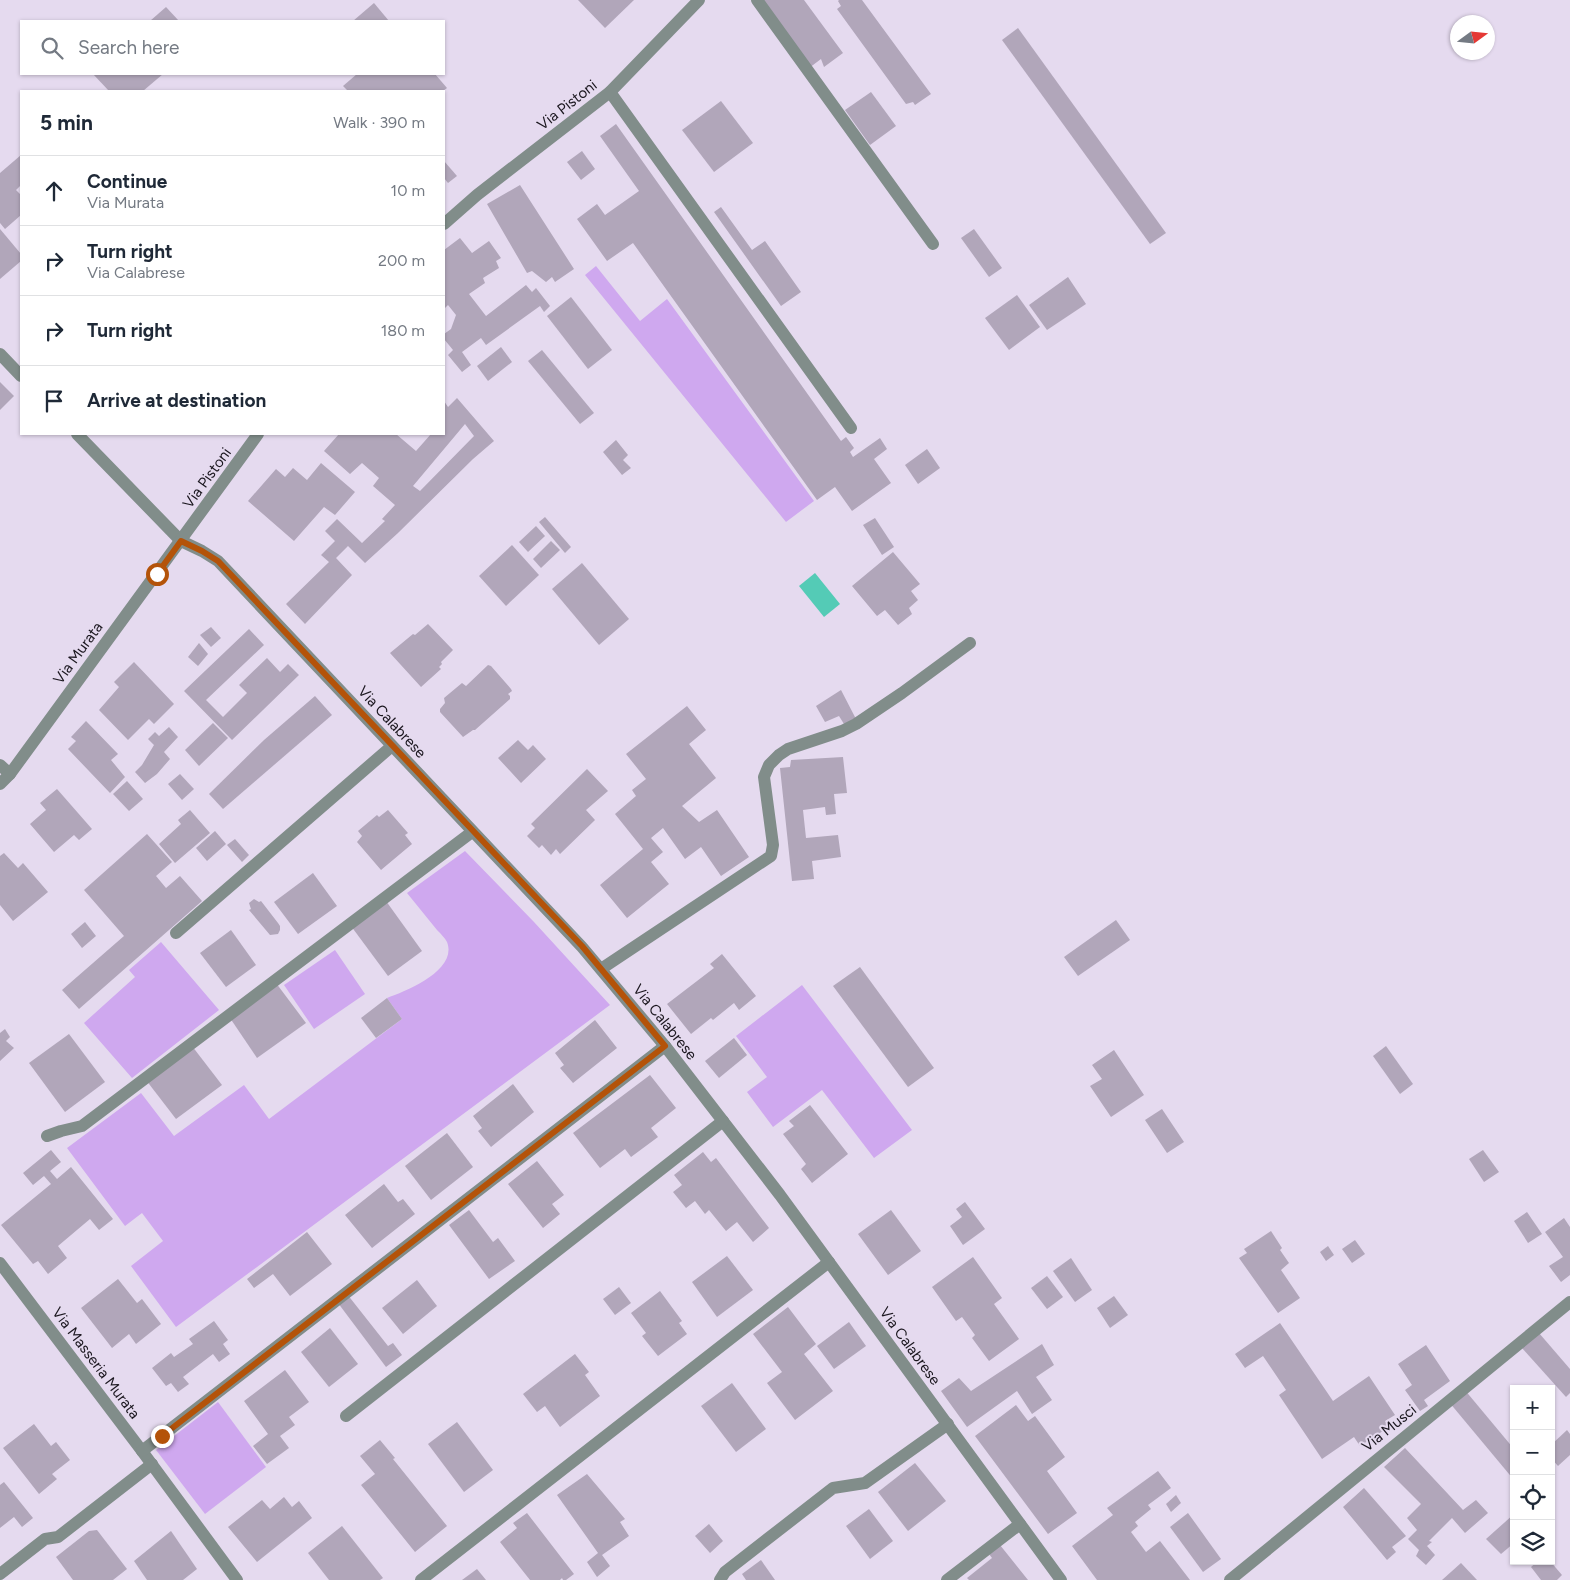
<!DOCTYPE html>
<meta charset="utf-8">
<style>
:root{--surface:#fff;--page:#f2f2f3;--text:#1f2937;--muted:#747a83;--line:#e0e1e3}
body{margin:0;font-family:Figtree,sans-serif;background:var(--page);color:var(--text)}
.controls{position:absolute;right:15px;bottom:15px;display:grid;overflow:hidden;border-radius:0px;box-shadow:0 1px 4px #0004}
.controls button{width:45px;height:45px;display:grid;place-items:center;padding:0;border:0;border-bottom:1px solid var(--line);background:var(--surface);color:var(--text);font:25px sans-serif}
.compass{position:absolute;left:1450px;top:15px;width:45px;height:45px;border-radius:50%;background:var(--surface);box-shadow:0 1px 4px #0004;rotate:75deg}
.stop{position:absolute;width:15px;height:15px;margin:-11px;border:4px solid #b45309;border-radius:50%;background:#fff}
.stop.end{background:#b45309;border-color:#fff;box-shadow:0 1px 5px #0008}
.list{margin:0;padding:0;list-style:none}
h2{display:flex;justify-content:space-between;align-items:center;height:65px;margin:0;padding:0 20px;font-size:21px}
h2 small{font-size:16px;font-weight:400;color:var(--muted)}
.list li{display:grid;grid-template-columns:32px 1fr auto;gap:15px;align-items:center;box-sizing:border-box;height:70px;padding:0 20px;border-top:1px solid var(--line)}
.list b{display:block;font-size:19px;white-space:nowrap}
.list p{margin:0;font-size:16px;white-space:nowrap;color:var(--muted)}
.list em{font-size:16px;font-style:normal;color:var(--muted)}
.icon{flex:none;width:28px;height:28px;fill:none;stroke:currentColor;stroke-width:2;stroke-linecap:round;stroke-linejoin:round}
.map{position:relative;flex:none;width:1570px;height:1580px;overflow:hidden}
.search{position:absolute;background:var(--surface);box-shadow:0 1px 4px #0004;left:20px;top:20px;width:425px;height:55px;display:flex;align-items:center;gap:12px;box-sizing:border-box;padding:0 18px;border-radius:0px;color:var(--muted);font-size:19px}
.panel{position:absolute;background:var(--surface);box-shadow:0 1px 4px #0004;left:20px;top:90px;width:425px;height:345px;border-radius:0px}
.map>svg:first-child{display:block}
.green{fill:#cfa8ef}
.water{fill:#54cbb6}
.building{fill:#b1a6ba;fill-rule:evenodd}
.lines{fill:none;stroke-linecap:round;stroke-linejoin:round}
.minor{stroke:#818d8a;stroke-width:12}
.route{stroke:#b45309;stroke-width:6}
.labels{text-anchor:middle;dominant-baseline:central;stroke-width:4;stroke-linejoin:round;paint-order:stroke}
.street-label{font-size:15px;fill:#1a161e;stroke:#e5daef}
</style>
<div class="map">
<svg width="1570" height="1580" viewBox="0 0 1570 1580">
<rect width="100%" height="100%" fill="#e5daef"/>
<g class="green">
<path d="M596 266 640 321 667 299 814 501 786 522 585 275Z"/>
<path d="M465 851 534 922 610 1005 176 1327 131 1266 163 1241 142 1213 125 1226 67 1148 141 1093 174 1136 244 1085 269 1119 402 1019 387 998C407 991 458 970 447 942 445 938 440 933 437 930 427 918 417 905 407 893Z"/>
<path d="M161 942 219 1010 132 1078 84 1023 135 977 129 970Z"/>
<path d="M335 950 365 994 314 1029 284 985Z"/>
<path d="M802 985 912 1130 874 1158 822 1090 773 1127 747 1092 767 1077 736 1036Z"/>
<path d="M218 1402 266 1467 205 1514 156 1450Z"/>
</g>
<path class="water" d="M815 573 840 604 824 617 799 586Z"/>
<g class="building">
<path d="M578 0H634L605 28Z"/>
<path d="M761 0H804L843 53 824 67 821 59 809 68Z"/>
<path d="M839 0H862L931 94 915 105 913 102 906 104 837 9 841 6 838 1Z"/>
<path d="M374 3 389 21H353Z"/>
<path d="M166 7 179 21H150Z"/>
<path d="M1018 28 1166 233 1150 244 1002 40Z"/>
<path d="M93 74H163L143 91H109Z"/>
<path d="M357 74H435L447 88 443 91H348L343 86Z"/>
<path d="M871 92 896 126 870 145 845 110Z"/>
<path d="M721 101 753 143 714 172 682 130Z"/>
<path d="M616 124 841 441 846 437 854 448 850 452 853 457 880 438 887 449 874 459 891 483 852 511 835 487 817 500 633 243 607 261 577 219 597 204 605 215 639 191 600 136Z"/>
<path d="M582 151 595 169 581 180 567 162Z"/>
<path d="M21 155V185L16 190 21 195V215L5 229 0 223V173Z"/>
<path d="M444 161 457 176 448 183 444 178Z"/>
<path d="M520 185 574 269 555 282 552 277 546 282 532 271 527 273 487 204Z"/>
<path d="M721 207 752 250 765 241 801 292 781 306 714 212Z"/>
<path d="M0 229 21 254V261L0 279Z"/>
<path d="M974 229 1002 268 989 277 961 238Z"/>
<path d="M460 238 472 253 489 241 501 258 496 261 499 268 483 278 485 283 469 294 486 316 526 285 532 292 536 288 550 306 544 312 540 306 486 345 481 338 462 352 471 365 462 372 448 355 453 350 444 339V334L451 329 456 315 448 305 444 309V250Z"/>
<path d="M1068 277 1086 304 1047 330 1029 305Z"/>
<path d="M1017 295 1040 327 1009 350 985 318Z"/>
<path d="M571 297 612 350 588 369 547 316Z"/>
<path d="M501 347 512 362 488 381 477 366Z"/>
<path d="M542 350 594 413 580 424 528 361Z"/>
<path d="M0 382 14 396 0 410Z"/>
<path d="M457 398 494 441 473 459 398 533 365 563 348 546 336 558 352 575 305 624 286 604 329 562 321 555 335 541 325 531 337 519 362 543 385 521 382 519 395 505 373 486 379 478 362 463 350 474 324 451 339 434H396L416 451 431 434H444V401L448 407ZM465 424 474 436 420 491 413 486Z"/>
<path d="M616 440 628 455 623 460 631 468 622 475 603 452Z"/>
<path d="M927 449 940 468 918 484 905 465Z"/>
<path d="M321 463 355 492 335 515 324 507 294 541 248 501 276 469 285 477 293 468 307 480Z"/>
<path d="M545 517 571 547 565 553 539 522Z"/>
<path d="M875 518 894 547 882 555 863 525Z"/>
<path d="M536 526 545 536 528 552 519 542Z"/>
<path d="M551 541 560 550 541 568 533 559Z"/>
<path d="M512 545 539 575 506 606 479 576Z"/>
<path d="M893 552 920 584 911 591 918 600 909 608 912 614 898 625 885 610 877 616 852 586Z"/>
<path d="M582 563 629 619 599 645 552 589Z"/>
<path d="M428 624 453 650 441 662 442 664 439 667 441 669 421 687 390 653 413 634 415 635Z"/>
<path d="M211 627 221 638 211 647 200 635Z"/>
<path d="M249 629 264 645 206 700 223 717 247 693 239 685 267 658 280 672 288 664 299 675 232 740 184 691Z"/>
<path d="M199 643 208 654 198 666 188 657Z"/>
<path d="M134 662 174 704 154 724 149 719 128 740 99 710 119 687 114 682Z"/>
<path d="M488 665 491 666 511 689 512 691 508 694 510 696V699L475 730H473L463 737 440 712V709L445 703 444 698 462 683 466 686Z"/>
<path d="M841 690 856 719 844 724 839 716 825 722 816 706Z"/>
<path d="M315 696 332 715 223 809 209 794 264 740Z"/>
<path d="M687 706 706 730 689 744 716 778 682 806 699 822 717 810 749 857 721 876 701 847 685 859 663 828 651 838 663 852 651 862 669 884 627 918 600 885 643 849 615 814 636 796 632 790 646 779 626 754Z"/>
<path d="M86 721 118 754 111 760 125 777 110 793 68 749 76 741 71 737Z"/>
<path d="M213 723 228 738 199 766 185 750Z"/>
<path d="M169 727 178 737 164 752 170 759 157 774 145 783 135 772 142 765 154 745 148 739 155 732 159 736Z"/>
<path d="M518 740 528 750 533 745 546 759 521 783 498 758Z"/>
<path d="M843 757 847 793 834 794 836 814 826 815 825 807 803 810 806 838 838 835 841 857 812 861 814 879 792 881 780 768 790 767 791 760Z"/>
<path d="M587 769 608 791 586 810 595 820 560 854 556 849 551 855 542 845 539 848 527 836 535 828 531 824Z"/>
<path d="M180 774 194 789 182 800 168 784Z"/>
<path d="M127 781 143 799 129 811 113 794Z"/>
<path d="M57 789 92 829 79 840 74 835 54 852 30 824 46 810 40 803Z"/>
<path d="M190 810 210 833 175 863 159 844 181 824 178 820Z"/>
<path d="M388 810 408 833 405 835 412 844 381 870 357 842 362 836 358 831 377 815 379 817Z"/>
<path d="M215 831 226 844 207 861 196 848Z"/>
<path d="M147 834 172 862 156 876 166 888 180 876 202 901 79 1009 62 990 124 936 84 890Z"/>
<path d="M235 839 249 855 242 862 227 845Z"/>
<path d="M4 853 18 868 23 863 48 892 13 921 0 905V856Z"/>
<path d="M313 873 337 906 298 934 274 902Z"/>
<path d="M254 899 259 902 261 901 278 923 280 926V930L278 934 270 935 249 910 251 909 249 903Z"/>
<path d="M386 901 422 951 388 976 351 926Z"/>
<path d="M1116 920 1130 940 1078 976 1064 957Z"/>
<path d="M85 922 96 936 82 948 71 934Z"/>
<path d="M231 930 256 965 226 987 200 953Z"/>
<path d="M722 954 756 996 739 1010 734 1003 713 1020 711 1018 691 1034 667 1004 714 968 710 964Z"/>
<path d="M860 967 934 1068 908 1087 833 986Z"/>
<path d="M276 983 306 1023 257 1058 230 1018Z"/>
<path d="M387 998 402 1019 376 1038 361 1018Z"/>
<path d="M595 1020 617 1048 573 1083 560 1068 564 1065 555 1053Z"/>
<path d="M5 1029 10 1037 6 1041 14 1048 0 1061V1033Z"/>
<path d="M69 1034 105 1082 65 1112 29 1063Z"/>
<path d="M734 1038 747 1055 719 1078 705 1061Z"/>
<path d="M192 1046 222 1085 176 1119 146 1080Z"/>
<path d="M1386 1046 1413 1084 1400 1094 1373 1056Z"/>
<path d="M1114 1050 1144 1095 1111 1117 1090 1086 1102 1079 1092 1065Z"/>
<path d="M650 1075 676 1108 651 1128 658 1137 631 1157 625 1149 600 1168 573 1133Z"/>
<path d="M513 1084 534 1112 491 1147 478 1131 482 1128 473 1116Z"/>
<path d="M810 1105 848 1154 812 1183 801 1169 806 1164 783 1134 794 1126 789 1121Z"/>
<path d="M1162 1109 1184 1142 1167 1153 1145 1120Z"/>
<path d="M447 1133 473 1167 431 1200 405 1166Z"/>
<path d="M51 1150 61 1162 50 1171 57 1179 71 1167 113 1219 99 1230 90 1219 58 1246 67 1258 48 1274 38 1261 33 1264 1 1225 51 1184 44 1176 33 1185 23 1173Z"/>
<path d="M1483 1150 1499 1172 1484 1182 1469 1159Z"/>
<path d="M703 1152 711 1162 716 1158 769 1228 753 1242 737 1222 726 1231 709 1210 705 1214 695 1201 686 1208 673 1192 682 1185 674 1175Z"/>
<path d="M537 1161 564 1195 552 1204 560 1214 543 1228 508 1184Z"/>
<path d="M384 1184 398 1202 403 1199 415 1214 372 1248 345 1215Z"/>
<path d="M965 1202 985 1229 963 1245 950 1226 962 1217 956 1209Z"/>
<path d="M469 1210 493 1242 498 1238 515 1261 489 1279 449 1225Z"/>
<path d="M891 1210 921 1251 888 1275 858 1234Z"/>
<path d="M1527 1212 1542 1234 1528 1243 1514 1221Z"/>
<path d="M1564 1218 1570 1227V1275L1561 1282 1549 1266 1563 1257 1545 1232Z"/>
<path d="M1271 1231 1282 1248 1280 1250 1289 1263 1281 1270 1300 1298 1278 1313 1239 1258 1247 1253 1244 1249Z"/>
<path d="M307 1232 332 1264 290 1296 273 1274 254 1288 247 1279Z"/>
<path d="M1355 1240 1365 1254 1352 1263 1342 1249Z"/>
<path d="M1328 1246 1334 1255 1326 1261 1320 1252Z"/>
<path d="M727 1256 753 1290 717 1317 692 1282Z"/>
<path d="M973 1257 1002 1298 994 1304 1019 1339 989 1361 972 1338 975 1335 962 1317 956 1321 932 1287Z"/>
<path d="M1071 1258 1092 1290 1075 1302 1053 1271Z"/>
<path d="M1047 1276 1063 1297 1047 1309 1031 1288Z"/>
<path d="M118 1279 137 1303 142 1299 161 1324 136 1344 129 1334 112 1348 81 1308Z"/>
<path d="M417 1280 437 1306 403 1334 382 1308Z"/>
<path d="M619 1287 631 1303 615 1315 603 1299Z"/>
<path d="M660 1291 682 1321 679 1323 687 1334 658 1356 642 1336 646 1333 631 1313Z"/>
<path d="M347 1294 388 1346 393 1343 402 1355 386 1367 338 1303Z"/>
<path d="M1114 1296 1128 1315 1110 1328 1097 1308Z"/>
<path d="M788 1307 816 1344 804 1354 833 1391 795 1420 767 1383 782 1372 753 1334Z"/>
<path d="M214 1321 228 1340 223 1344 230 1354 219 1362 213 1354 183 1377 189 1384 178 1392 171 1383 166 1386 152 1368 171 1353 174 1357 193 1344 189 1339Z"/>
<path d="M849 1322 866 1346 834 1369 817 1346Z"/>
<path d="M1280 1323 1333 1401 1369 1376 1395 1415 1385 1421 1389 1427 1360 1446 1354 1437 1322 1459 1279 1395 1286 1390 1263 1356 1245 1368 1235 1354Z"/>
<path d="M330 1328 358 1364 329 1387 301 1352Z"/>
<path d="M1539 1333 1570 1369V1393L1566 1397 1522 1348Z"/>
<path d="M1042 1344 1054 1365 1036 1377 1052 1400 1032 1414 1017 1391 967 1427 941 1391 959 1378 971 1391Z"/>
<path d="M1426 1345 1450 1381 1424 1400 1428 1406 1420 1411 1405 1390 1412 1385 1398 1364Z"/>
<path d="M575 1354 589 1372 585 1375 600 1396 560 1427 545 1406 537 1412 523 1394Z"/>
<path d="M285 1370 309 1402 289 1417 295 1425 280 1436 289 1448 267 1464 253 1446 268 1434 244 1401Z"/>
<path d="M732 1383 766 1429 736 1452 701 1406Z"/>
<path d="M1464 1389 1514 1449V1480L1449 1402Z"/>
<path d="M1016 1405 1028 1421 1035 1416 1065 1457 1047 1471 1077 1513 1048 1534 975 1436Z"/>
<path d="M457 1422 493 1470 464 1492 428 1444Z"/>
<path d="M34 1424 51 1446 56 1442 70 1460 52 1474 57 1479 39 1494 3 1448Z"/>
<path d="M1567 1430 1570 1434V1455L1558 1466 1551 1458V1445Z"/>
<path d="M380 1440 395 1458 393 1459 447 1526 415 1552 361 1485 375 1474 360 1456Z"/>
<path d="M1405 1448 1463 1510 1476 1500 1488 1513 1465 1533 1452 1518 1429 1541 1432 1542 1427 1546 1435 1555 1426 1565 1416 1556 1419 1550 1408 1539 1417 1530 1407 1518 1421 1504 1384 1467Z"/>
<path d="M915 1463 946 1501 908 1531 878 1492Z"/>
<path d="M1158 1471 1171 1488 1148 1505 1151 1509 1135 1522 1138 1526 1131 1532 1146 1552 1160 1541 1190 1580H1097L1072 1546 1113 1515 1107 1508Z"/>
<path d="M587 1474 625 1519 620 1522 629 1536 602 1555 610 1566 597 1577 587 1562 598 1553 557 1495Z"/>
<path d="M4 1482 33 1518 22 1527 14 1517 0 1528V1485Z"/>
<path d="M1364 1488 1406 1536 1392 1547 1396 1552 1387 1560 1343 1507Z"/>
<path d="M1176 1495 1181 1503 1171 1512 1166 1504Z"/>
<path d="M284 1497 292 1507 299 1501 312 1518 257 1562 228 1527 262 1500 270 1509Z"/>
<path d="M869 1509 893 1541 870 1559 846 1526Z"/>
<path d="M527 1513 574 1574 566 1580H563L562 1578 560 1580H530L500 1542 517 1528 513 1523Z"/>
<path d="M1188 1513 1221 1559 1203 1572 1170 1527Z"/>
<path d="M1514 1514V1543L1501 1554 1486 1539Z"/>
<path d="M709 1524 723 1541 710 1553 695 1536Z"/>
<path d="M342 1526 383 1578 380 1580H329L308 1553Z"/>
<path d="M97 1530 127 1569 113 1580H73L56 1557 89 1531Z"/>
<path d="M171 1531 197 1569 183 1580H147L134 1561Z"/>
<path d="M1000 1545 1028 1580H969L967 1578 992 1558 989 1554Z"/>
<path d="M761 1560 775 1580H746L742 1574Z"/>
<path d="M1538 1561H1550L1562 1575 1557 1580H1541L1531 1567Z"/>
<path d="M1461 1563 1477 1580H1442Z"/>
<path d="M477 1569 486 1580H462Z"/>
</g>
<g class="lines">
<g class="minor">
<path d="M757 0 933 244"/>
<path d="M610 92 851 428"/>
<path d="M444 224 477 195 610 92 699 0"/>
<path d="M0 354 21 376"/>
<path d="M77 434 181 541 202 551 218 561 582 947 665 1046 780 1195 1061 1580"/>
<path d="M0 765 10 774"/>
<path d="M0 784 10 774 258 434"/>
<path d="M176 933 392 746"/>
<path d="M601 969 771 856 773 845 764 777 769 765 779 755 788 749 842 731 856 724 902 693 970 643"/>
<path d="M47 1136 61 1131 82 1126 472 832"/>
<path d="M0 1263 142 1451 237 1580"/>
<path d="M346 1416 723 1121"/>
<path d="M142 1451 665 1046"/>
<path d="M0 1574 45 1539 58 1537 152 1464"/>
<path d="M421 1580 829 1262"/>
<path d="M720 1580 725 1572 833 1488 865 1483 948 1424"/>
<path d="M947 1580 1020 1524"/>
<path d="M1230 1580 1570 1302"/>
</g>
</g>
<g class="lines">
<path class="route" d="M157 574 181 541 202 551 218 561 582 946 665 1046 162 1436"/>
</g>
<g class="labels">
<g class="street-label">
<text transform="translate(567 105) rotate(-38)">Via Pistoni</text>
<text transform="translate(207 478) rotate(-54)">Via Pistoni</text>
<text transform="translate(78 653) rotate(-54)">Via Murata</text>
<text transform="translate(392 722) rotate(47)">Via Calabrese</text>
<text transform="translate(665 1022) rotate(51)">Via Calabrese</text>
<text transform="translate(910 1346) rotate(54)">Via Calabrese</text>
<text transform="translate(96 1363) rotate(53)">Via Masseria Murata</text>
<text transform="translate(1389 1428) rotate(-39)">Via Musci</text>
</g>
</g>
</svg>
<div class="controls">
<button>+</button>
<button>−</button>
<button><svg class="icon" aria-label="locate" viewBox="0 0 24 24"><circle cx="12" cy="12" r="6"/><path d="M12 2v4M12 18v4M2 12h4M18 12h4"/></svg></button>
<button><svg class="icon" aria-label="layers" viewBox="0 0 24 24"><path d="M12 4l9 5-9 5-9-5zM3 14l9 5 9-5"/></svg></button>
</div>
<svg class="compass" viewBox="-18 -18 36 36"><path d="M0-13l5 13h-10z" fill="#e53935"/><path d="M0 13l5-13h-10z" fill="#747a83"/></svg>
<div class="stop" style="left:157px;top:574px"></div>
<div class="stop end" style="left:162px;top:1436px"></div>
<div class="search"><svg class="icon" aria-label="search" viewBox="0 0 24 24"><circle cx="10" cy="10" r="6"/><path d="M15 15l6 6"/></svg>Search here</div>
<section class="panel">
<h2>5 min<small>Walk · 390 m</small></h2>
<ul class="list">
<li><svg class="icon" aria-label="ahead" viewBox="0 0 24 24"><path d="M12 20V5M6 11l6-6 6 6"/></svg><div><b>Continue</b><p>Via Murata</p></div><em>10 m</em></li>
<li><svg class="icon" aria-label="right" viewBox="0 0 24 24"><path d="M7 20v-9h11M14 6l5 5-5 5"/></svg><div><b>Turn right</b><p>Via Calabrese</p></div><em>200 m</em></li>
<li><svg class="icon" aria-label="right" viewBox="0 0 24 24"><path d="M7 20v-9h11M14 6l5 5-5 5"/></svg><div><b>Turn right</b></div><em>180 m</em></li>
<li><svg class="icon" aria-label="arrive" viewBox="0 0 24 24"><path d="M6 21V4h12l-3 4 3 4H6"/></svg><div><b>Arrive at destination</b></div></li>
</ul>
</section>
</div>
